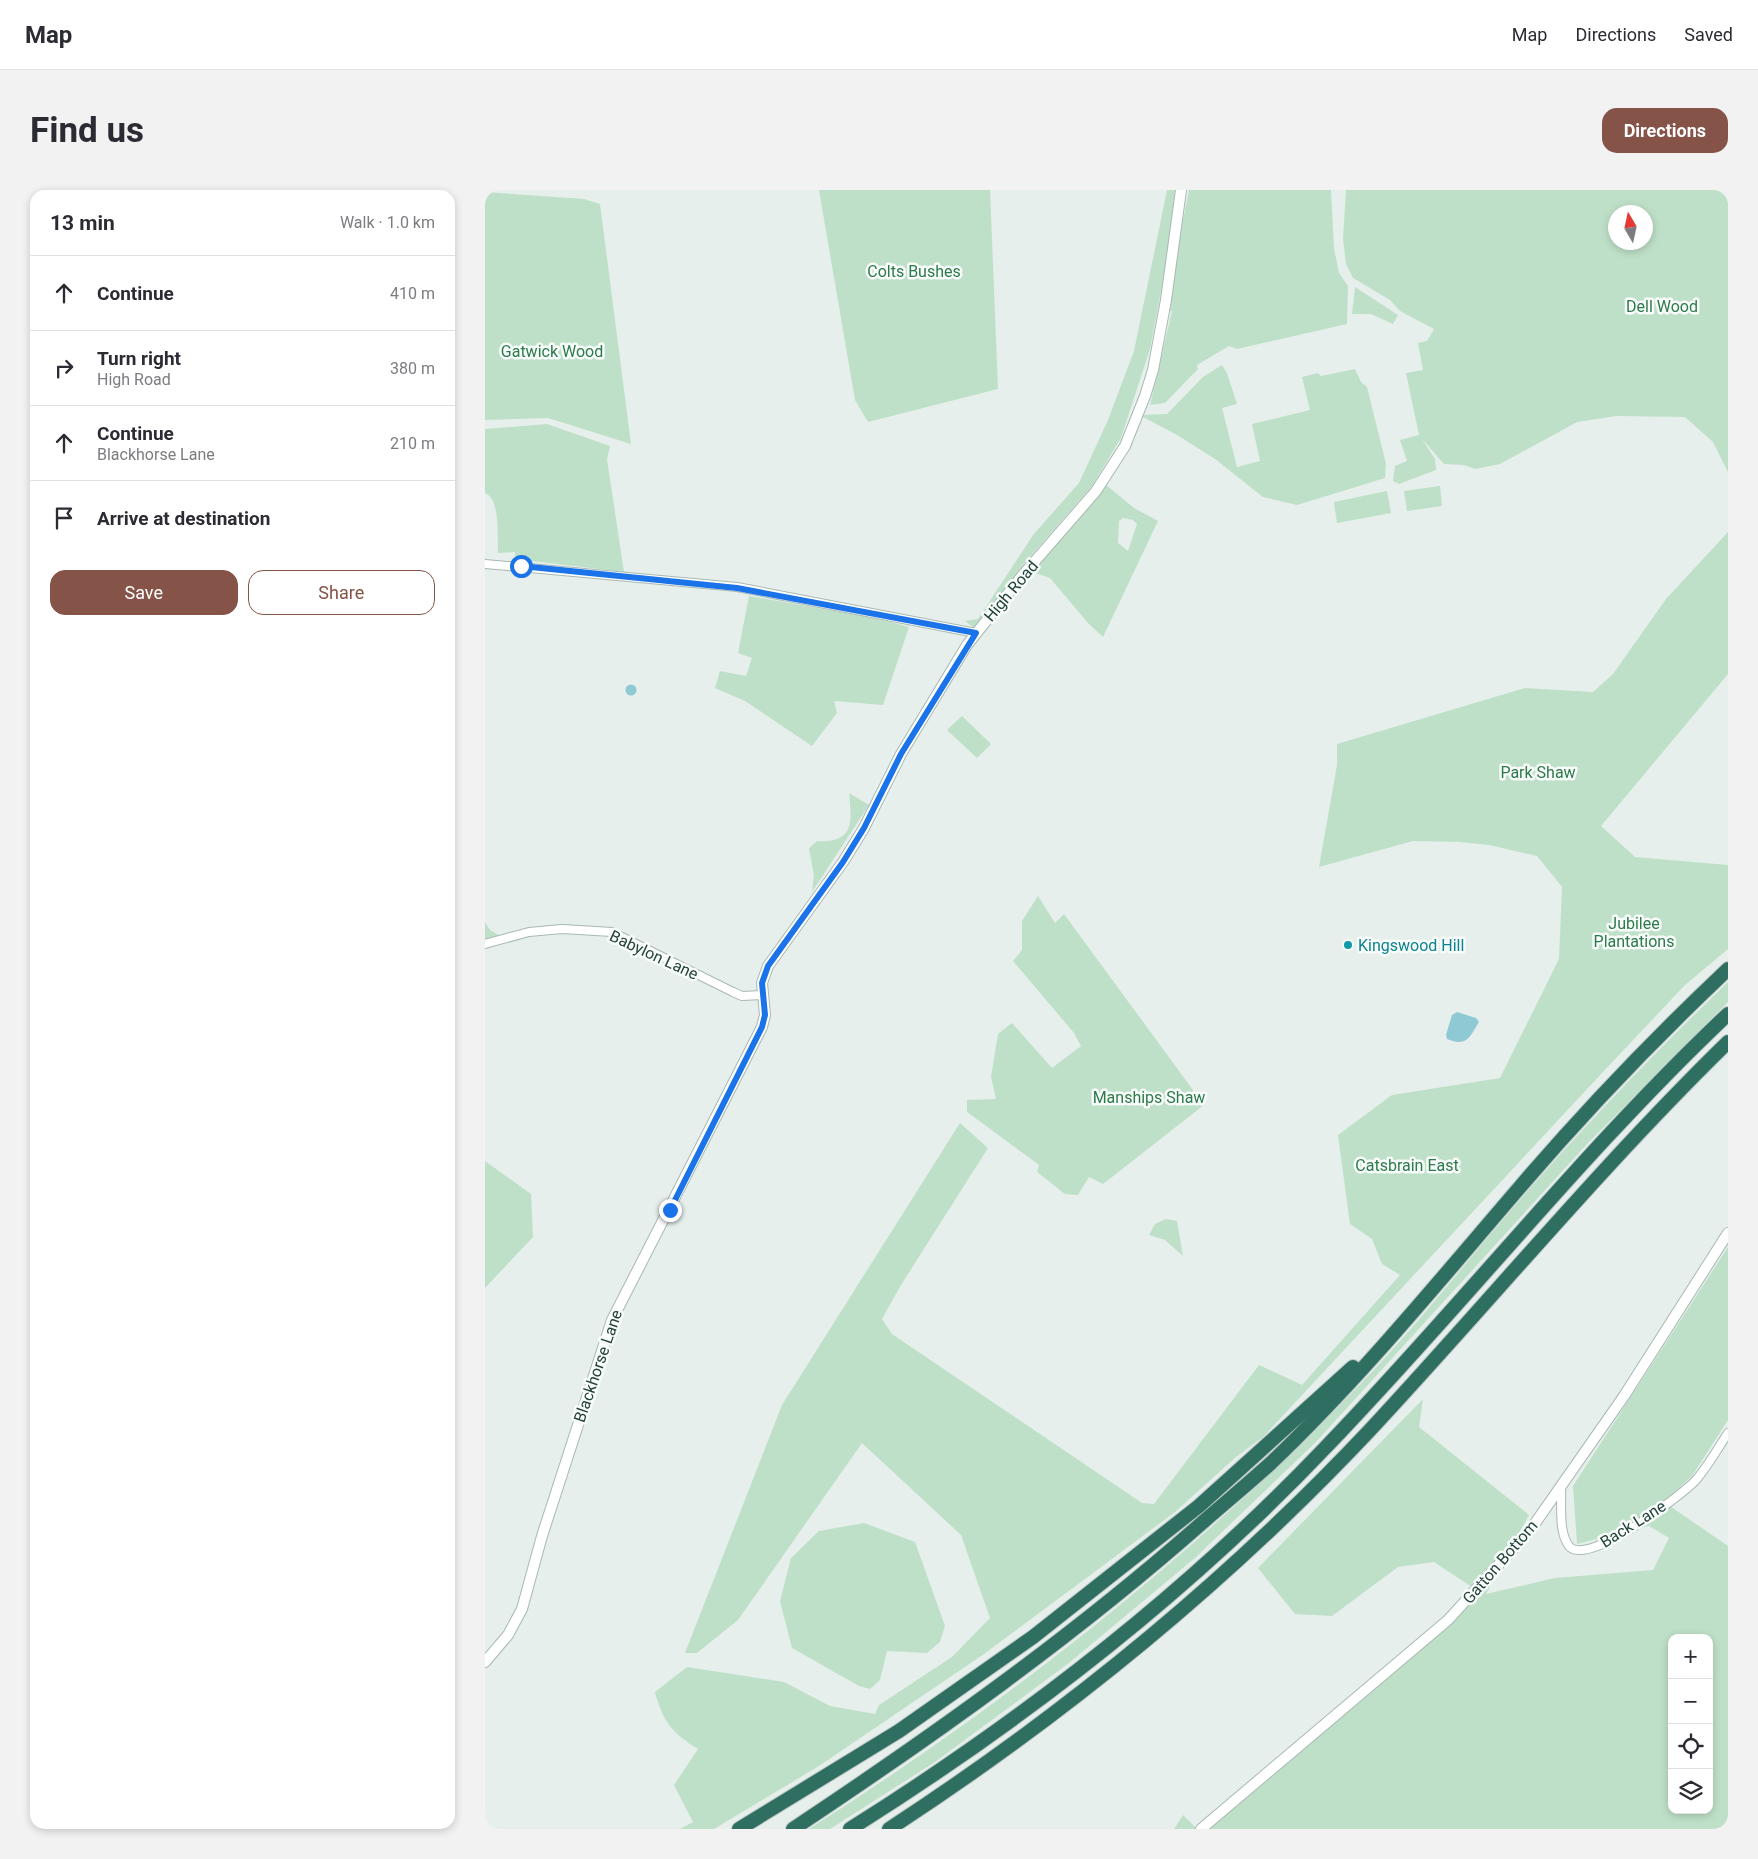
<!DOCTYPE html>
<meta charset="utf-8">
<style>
:root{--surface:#fff;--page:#f2f2f3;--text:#2b2b33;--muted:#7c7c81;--line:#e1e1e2;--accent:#855347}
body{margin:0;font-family:Roboto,sans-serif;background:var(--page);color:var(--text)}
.controls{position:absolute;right:15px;bottom:15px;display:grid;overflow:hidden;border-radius:10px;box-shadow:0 2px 8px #0003}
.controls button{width:45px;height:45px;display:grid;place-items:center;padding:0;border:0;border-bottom:1px solid var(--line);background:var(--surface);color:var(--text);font:25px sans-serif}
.compass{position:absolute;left:1123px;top:15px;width:45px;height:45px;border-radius:50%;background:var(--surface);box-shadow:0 2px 8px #0003;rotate:351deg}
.stop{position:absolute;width:15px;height:15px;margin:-11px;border:4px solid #1a73e8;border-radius:50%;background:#fff}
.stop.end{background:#1a73e8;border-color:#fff;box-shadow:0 1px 5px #0008}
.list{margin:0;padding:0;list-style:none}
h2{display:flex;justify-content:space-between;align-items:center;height:65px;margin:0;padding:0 20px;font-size:21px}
h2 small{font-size:16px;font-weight:400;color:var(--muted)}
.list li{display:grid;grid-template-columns:32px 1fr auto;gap:15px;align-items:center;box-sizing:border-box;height:75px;padding:0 20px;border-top:1px solid var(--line)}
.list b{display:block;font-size:19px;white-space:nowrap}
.list p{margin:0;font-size:16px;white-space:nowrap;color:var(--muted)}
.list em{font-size:16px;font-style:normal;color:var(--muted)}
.actions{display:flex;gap:10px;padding:15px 20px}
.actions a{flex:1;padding:11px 0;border:1px solid var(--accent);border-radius:15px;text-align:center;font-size:18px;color:var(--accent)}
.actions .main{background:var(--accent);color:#fff}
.icon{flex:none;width:28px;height:28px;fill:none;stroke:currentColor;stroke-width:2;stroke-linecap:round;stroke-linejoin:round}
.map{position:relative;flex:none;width:1243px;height:1639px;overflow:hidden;border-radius:15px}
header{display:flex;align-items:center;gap:30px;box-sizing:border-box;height:70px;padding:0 25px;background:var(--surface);border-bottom:1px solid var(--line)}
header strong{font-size:24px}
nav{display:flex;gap:28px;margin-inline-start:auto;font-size:18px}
.intro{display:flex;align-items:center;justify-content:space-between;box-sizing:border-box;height:120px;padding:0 30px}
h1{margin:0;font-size:35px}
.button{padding:12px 22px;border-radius:15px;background:var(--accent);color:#fff;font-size:18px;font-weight:700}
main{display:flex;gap:30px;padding:0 30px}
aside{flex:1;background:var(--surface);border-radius:15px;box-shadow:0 2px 8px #0003}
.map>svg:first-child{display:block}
.green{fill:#bfe0c8;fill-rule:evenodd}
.water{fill:#8ec9d4}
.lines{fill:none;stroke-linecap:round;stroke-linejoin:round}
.minor-casing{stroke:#a8b8b2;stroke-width:10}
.tertiary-casing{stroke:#a8b8b2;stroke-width:12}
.motorway-casing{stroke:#c2cac8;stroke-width:16}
.minor{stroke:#fff;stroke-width:8}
.tertiary{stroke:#fff;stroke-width:10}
.motorway{stroke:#2f6f62;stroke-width:14}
.route{stroke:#1a73e8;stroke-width:6}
.culture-dot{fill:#0f9aa8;stroke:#f7fbf9;stroke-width:2}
.labels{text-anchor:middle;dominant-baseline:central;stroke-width:5;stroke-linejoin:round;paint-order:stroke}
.park-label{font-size:16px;fill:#2d7a4b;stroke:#f7fbf9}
.street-label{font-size:16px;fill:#24423a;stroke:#f7fbf9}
.culture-label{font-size:16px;fill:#0d838f;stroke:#f7fbf9;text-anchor:start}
</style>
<header>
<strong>Map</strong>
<nav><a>Map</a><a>Directions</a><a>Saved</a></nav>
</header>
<div class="intro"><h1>Find us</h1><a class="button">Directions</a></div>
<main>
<aside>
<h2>13 min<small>Walk · 1.0 km</small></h2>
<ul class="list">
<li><svg class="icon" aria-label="ahead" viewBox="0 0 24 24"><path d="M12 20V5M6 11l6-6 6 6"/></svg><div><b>Continue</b></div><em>410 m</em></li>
<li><svg class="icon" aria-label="right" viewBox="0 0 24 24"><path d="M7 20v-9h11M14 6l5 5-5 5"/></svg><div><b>Turn right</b><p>High Road</p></div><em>380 m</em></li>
<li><svg class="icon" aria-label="ahead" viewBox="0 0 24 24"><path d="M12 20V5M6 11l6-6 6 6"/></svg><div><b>Continue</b><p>Blackhorse Lane</p></div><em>210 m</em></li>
<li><svg class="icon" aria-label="arrive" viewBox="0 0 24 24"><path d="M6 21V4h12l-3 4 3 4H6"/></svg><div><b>Arrive at destination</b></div></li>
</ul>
<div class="actions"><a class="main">Save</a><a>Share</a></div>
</aside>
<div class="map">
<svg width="1243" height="1639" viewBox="0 0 1243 1639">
<rect width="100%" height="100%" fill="#e6efeb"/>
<g class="green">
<path d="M334 0H505L513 199 383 232 370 210Z"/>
<path d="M682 0H690L681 75 665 159 636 248 607 296 537 376 489 438 480 431 493 429 548 345 594 293 623 230 649 161Z"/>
<path d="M704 0H846L849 58 854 83 863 96 862 134 752 159 744 156 712 175 713 179 680 213 665 215 687 121H685L692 60Z"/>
<path d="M861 0H1243V282L1228 252 1200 227 1131 226 1092 232 1015 274 990 279 979 275 959 274 937 249 950 269 951 280 914 294 908 291 910 276 922 271 915 250 934 245 921 183 938 180 933 153 942 151 949 139 915 121 905 110 868 88 861 74 858 49ZM1130 22H1160V52H1130Z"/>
<path d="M0 2 99 9 115 14 146 254 63 228 0 230Z"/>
<path d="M870 97 913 125 908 134 886 124H867Z"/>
<path d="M737 175 742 183 752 214 737 218 752 277 775 271 767 234 825 220 817 187 833 183 836 186 870 179 876 192 882 197 901 274 900 288 812 315 778 307 730 269 692 245 658 227V225L682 224 718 187Z"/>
<path d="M62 234 125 256 122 269 139 382 30 369V362L13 363C12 348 16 309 0 303V239Z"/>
<path d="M621 295 649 318 673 331 618 447 603 433 565 388 547 382ZM638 328 648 330 652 334 643 361 633 353 634 331Z"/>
<path d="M955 296 957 316 922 321 919 301Z"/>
<path d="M902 301 906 323 852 333 849 312Z"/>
<path d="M1243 342V484L1116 636 1150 667 1243 675V759L1200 795 1118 882 778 1247 751 1267 690 1322 499 1464 334 1576 229 1639H195L208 1632 189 1595 213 1559C187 1543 178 1532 170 1502L202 1477 299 1492 345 1516 390 1524 394 1515 467 1467 505 1428 476 1345 377 1253 253 1430 212 1463H200L297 1215 475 933 503 958 416 1095 397 1129 407 1144 657 1313 669 1314 774 1175 817 1195 915 1085 897 1074 887 1049 865 1034 853 945 907 905 1015 888 1074 769 1077 697 1052 666 1004 655 975 652 928 651 834 677 852 575V554L1040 498 1108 502 1128 484 1181 409Z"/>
<path d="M264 406 390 428 424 437 398 515 349 511 352 523 327 556 260 511 230 498 235 481 261 486 267 468 253 463Z"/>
<path d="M477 526 506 554 492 568 462 540Z"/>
<path d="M364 603 384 615 327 702 329 686 324 658 332 651C370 653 367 632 364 603Z"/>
<path d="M553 706 570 733 579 724 719 915 618 994 604 987 593 1005 580 1004 552 982 554 975 482 922V910L511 909 506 887 513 844 527 833 567 878 596 856 589 843 528 771 537 760V731Z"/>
<path d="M0 732 5 740 17 747 0 752Z"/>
<path d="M1243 792V812L1103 953 831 1252 710 1368 584 1473 450 1572 345 1639H324C527 1510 719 1358 886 1183 938 1128 984 1068 1034 1011 1100 935 1170 862 1243 792Z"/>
<path d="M0 971 46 1004 48 1047 0 1098Z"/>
<path d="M681 1029 692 1031 698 1066 680 1050 664 1045 670 1034Z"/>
<path d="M1243 1057V1230L1207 1286 1179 1312 1243 1356V1639H722L937 1457 993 1401 949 1372 913 1377 847 1426 810 1424 773 1378 938 1209 934 1237 1044 1325 1001 1404 1070 1388 1168 1380 1184 1348 1164 1336 1092 1354 1088 1296ZM1187 1448H1224V1620H1187Z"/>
<path d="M379 1333 430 1352 460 1436 455 1452 442 1463 402 1461 395 1490 385 1499 374 1496 307 1458 295 1411 306 1368 334 1341Z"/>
<path d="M698 1625 712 1639H689Z"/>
</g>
<g class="water">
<circle cx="146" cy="500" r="5.5"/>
<path d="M972 822 991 828 994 832C984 848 982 857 962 849L961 845 967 825Z"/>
</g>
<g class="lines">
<g class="minor-casing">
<g id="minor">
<path d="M0 374 252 397 491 443"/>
<path d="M0 754 44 742 77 739 127 742 248 802 257 806 277 805"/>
<path d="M1076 1296C1077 1313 1073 1342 1084 1356 1101 1378 1196 1306 1211 1290 1223 1276 1233 1258 1243 1243"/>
</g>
</g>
<g class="tertiary-casing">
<g id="tertiary">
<path d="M0 1472 23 1445 37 1419 57 1346 127 1130 277 837 280 825 277 793 283 776 358 672 379 638 416 564 482 455 537 386 611 301 640 256 660 206 668 180 681 110 696 0"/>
<path d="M716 1639 963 1430 1046 1339 1139 1206 1243 1043"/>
</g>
</g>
<g class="motorway-casing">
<g id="motorway">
<path d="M254 1639 414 1541 548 1447 714 1316 868 1177"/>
<path d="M308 1639C451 1544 590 1445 718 1332 741 1312 764 1293 786 1273 876 1187 954 1091 1035 997 1100 921 1170 848 1243 779"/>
<path d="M365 1639C537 1531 700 1405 840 1258 977 1116 1099 960 1243 824"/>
<path d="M404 1639C579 1525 742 1392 885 1240 1005 1111 1117 975 1243 852"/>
</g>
</g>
<use href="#minor" class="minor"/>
<use href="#tertiary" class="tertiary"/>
<use href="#motorway" class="motorway"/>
</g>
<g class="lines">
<path class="route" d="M36 376 252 398 491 443 416 564 379 638 358 672 283 776 277 793 280 825 277 837 185 1020"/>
</g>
<circle class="culture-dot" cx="863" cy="755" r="5"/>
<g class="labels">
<g class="park-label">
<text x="429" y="81">Colts Bushes</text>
<text x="1177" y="116">Dell Wood</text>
<text x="67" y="161">Gatwick Wood</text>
<text x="1053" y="582">Park Shaw</text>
<text x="1149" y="733">Jubilee<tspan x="1149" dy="18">Plantations</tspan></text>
<text x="664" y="907">Manships Shaw</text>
<text x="922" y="975">Catsbrain East</text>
</g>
<g class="street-label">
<text transform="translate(526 401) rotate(-50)">High Road</text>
<text transform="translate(169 765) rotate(25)">Babylon Lane</text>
<text transform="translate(113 1176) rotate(-71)">Blackhorse Lane</text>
<text transform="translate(1148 1334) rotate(-32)">Back Lane</text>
<text transform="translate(1015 1372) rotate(-49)">Gatton Bottom</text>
</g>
<g class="culture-label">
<text x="873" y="755">Kingswood Hill</text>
</g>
</g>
</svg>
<div class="controls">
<button>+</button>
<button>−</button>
<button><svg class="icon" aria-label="locate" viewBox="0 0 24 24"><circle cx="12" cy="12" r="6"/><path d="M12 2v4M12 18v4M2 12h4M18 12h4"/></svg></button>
<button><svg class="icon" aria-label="layers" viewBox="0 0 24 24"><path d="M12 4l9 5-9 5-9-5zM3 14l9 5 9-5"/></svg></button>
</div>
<svg class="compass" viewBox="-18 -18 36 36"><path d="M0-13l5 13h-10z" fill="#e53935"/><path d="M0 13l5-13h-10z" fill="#7c7c81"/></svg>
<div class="stop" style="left:36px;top:376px"></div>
<div class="stop end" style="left:185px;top:1020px"></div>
</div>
</main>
